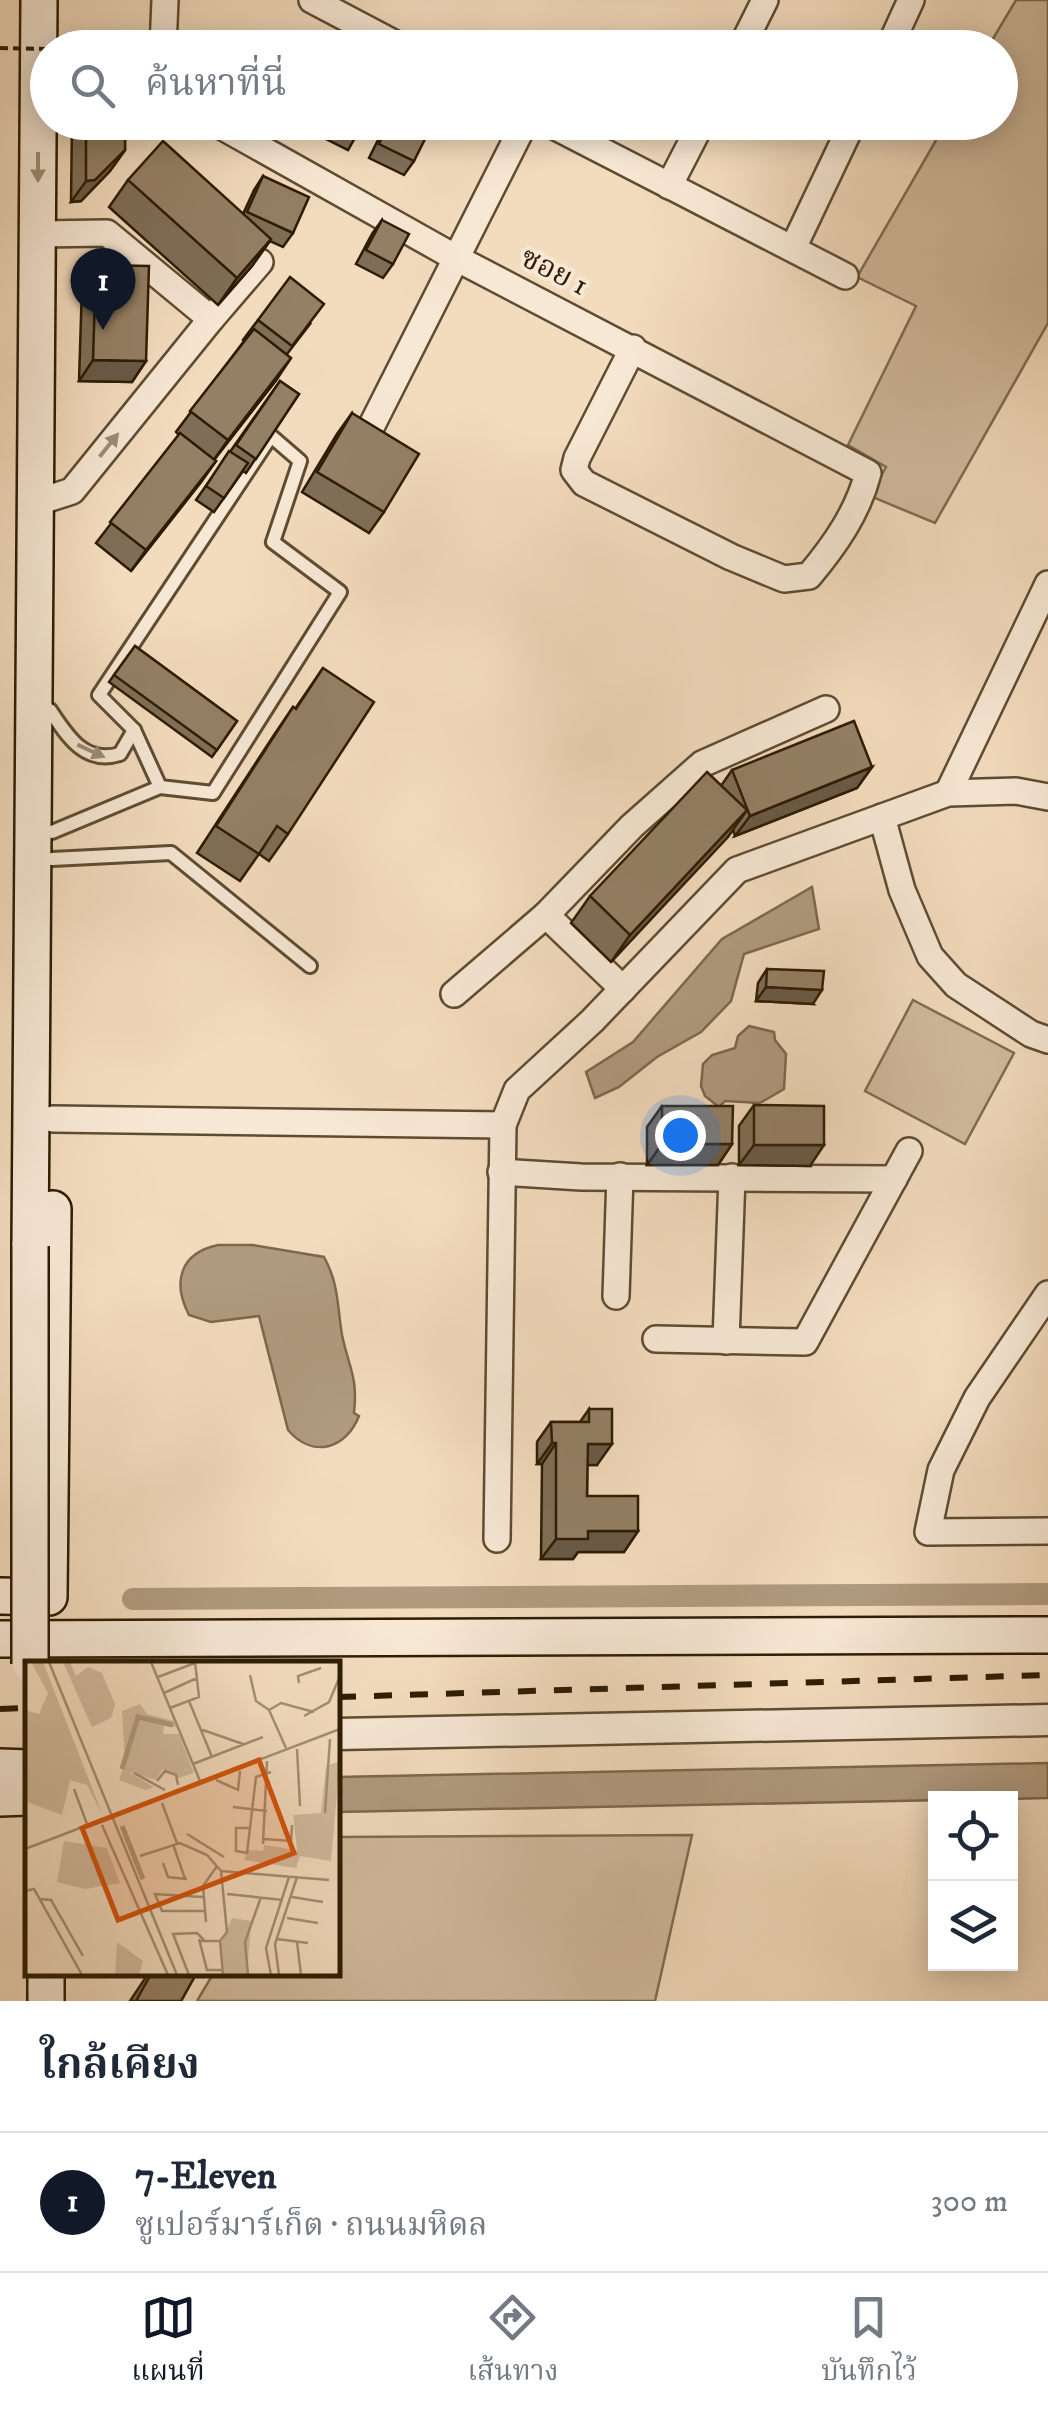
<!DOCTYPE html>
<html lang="th">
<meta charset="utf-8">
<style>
:root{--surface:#fff;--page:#f2f2f3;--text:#1f2937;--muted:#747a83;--line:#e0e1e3;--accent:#111827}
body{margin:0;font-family:"IM FELL DW Pica","Noto Serif Thai",serif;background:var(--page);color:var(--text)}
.controls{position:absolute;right:30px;bottom:30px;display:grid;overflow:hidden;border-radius:0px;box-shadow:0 5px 25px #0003}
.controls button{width:90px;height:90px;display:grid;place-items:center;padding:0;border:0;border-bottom:2px solid var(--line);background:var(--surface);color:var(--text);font:50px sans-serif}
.you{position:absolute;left:680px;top:1135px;width:35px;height:35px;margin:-25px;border:8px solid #fff;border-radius:50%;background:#1a73e8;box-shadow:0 0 0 15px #1a73e833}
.badge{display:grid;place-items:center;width:65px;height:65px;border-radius:50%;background:var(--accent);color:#fff;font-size:32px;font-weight:700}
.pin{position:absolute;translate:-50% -82px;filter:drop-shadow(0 2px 5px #0008)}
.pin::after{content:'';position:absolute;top:52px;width:35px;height:30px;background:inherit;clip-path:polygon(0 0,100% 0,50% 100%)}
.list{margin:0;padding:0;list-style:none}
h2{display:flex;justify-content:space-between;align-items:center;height:130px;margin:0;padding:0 40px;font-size:42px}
h2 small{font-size:32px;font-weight:400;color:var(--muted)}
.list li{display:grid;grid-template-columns:65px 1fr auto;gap:30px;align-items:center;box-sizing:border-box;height:140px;padding:0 40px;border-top:2px solid var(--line)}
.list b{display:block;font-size:38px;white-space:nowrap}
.list p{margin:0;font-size:32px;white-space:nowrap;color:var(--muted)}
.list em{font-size:32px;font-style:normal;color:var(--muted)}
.icon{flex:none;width:55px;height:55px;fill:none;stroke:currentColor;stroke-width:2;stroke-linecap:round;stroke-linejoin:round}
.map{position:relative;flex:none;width:1048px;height:2001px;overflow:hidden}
.search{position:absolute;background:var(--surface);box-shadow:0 5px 25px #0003;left:30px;right:30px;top:30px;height:110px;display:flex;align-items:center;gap:25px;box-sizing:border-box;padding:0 35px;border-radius:55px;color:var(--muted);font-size:38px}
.sheet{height:270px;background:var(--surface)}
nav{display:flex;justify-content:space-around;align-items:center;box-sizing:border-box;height:140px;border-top:2px solid var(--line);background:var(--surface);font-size:28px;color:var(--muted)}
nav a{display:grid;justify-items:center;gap:5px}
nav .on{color:var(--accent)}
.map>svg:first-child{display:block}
.green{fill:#d1bb9e;stroke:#7f6c51;stroke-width:2.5}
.water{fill:#b09b7f;stroke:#7c684e;stroke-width:2.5}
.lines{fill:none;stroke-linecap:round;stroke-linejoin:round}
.canal{stroke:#b09b7f;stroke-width:22}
.service-casing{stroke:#5e4c32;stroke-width:18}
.minor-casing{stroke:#5e4c32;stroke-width:30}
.tertiary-casing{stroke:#5e4c32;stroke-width:35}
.secondary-casing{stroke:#2d1c04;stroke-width:40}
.service{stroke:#f7e8d5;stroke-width:12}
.minor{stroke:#f7e8d5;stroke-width:25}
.tertiary{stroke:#f7e8d5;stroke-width:30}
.secondary{stroke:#f7e8d5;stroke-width:35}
.rail{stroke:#2d1c04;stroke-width:6;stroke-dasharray:18 18;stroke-linecap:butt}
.secondary-bridge-casing{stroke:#2d1c04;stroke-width:40;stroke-linecap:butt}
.path-bridge{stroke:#2d1c04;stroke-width:4;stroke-dasharray:8 5;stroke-linecap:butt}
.secondary-bridge{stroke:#f7e8d5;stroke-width:35}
.wall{fill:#7f6e57;stroke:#2d1c04;stroke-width:2.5}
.shaded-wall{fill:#685a47;stroke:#2d1c04;stroke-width:2.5}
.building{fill:#948065;stroke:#2d1c04;stroke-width:2.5}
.oneway{fill:#9c8c77}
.labels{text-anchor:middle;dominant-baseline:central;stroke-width:8;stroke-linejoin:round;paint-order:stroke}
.street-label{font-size:30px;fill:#2d1c04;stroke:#f7e8d5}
.inset-river{fill:none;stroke:#b09b7f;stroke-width:5}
.inset-road{fill:none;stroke:#a48f74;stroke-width:2.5}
.view{fill:#d5530b;fill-opacity:0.15;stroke:#d5530b;stroke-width:5}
.inset-edge{fill:none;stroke:#2d1c04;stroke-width:5}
</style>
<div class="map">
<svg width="1048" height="2001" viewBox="0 0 1048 2001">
<rect width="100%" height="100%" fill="#f3dcbe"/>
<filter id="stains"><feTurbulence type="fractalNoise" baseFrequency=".002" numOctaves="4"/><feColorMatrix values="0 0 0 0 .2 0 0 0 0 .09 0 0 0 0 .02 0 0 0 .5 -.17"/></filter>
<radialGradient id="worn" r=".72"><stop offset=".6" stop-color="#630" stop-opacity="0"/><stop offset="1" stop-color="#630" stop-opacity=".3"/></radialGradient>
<g class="green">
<path d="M1016 0H1048V323L935 523 870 496 886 467 848 445 916 306 857 277 946 123 1000 122V48L988 47Z"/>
<path d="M913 1000 1014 1053 965 1144 865 1091Z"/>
<path d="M692 1835 655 2001H197L213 1974H338V1837Z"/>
</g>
<g class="water">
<path d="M812 887 819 929 744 954 731 1001 701 1032 657 1057 619 1087 595 1098 586 1072 633 1042 722 939Z"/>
<path d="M749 1026 774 1032 775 1040 786 1054 784 1089 760 1103 725 1101 719 1107 705 1096 701 1086 703 1064 712 1055 735 1048 738 1036Z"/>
<path d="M218 1245H253L324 1257C339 1284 337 1305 342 1335 349 1368 358 1377 354 1413L359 1416C346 1449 313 1459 288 1430L259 1316 211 1322 189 1315C172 1282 180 1253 218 1245Z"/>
<path d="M1048 1763V1798L338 1812V1777Z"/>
</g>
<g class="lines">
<path class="canal" d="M133 1599 1048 1594"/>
<g class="service-casing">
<g id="service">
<path d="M271 436 300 461 273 542 340 592 213 793 160 787 134 730 99 695Z"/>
<path d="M50 710C67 736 85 765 120 754L134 730"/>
<path d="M52 832 160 787"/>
<path d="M52 859 171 853 310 966"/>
</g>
</g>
<g class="minor-casing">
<g id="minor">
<path d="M312 0 403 48"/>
<path d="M163 48 165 0"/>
<path d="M741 48 765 0"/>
<path d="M889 48 911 0"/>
<path d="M214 122 456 258 868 473C858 512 835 545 809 576L784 579 731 557 584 483 574 470 577 458 633 348"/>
<path d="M546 122 845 276"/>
<path d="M669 186 702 122"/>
<path d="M793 248 853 122"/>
<path d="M211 319 260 262"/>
<path d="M369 431 525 122"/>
<path d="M35 503 72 491 211 319 107 233 37 234"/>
<path d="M948 793 1048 584"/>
<path d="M882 817 902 890 930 956 956 985 1031 1034 1048 1040"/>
<path d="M546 915 623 989"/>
<path d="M454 994 546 915 632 826 702 764 826 709"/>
<path d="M53 1119 503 1125"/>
<path d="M501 1172 581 1177 894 1179"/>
<path d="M1048 1294 977 1398 941 1470 928 1532 1048 1531"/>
<path d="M616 1296 620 1176"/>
<path d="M656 1339 805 1342 909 1151"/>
<path d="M726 1341 732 1177"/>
<path d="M497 1539 503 1125 517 1090 592 1021 737 870 948 793 1016 791 1048 797"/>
</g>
</g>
<g class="tertiary-casing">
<path id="tertiary" d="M338 1734 1048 1720"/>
</g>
<g class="secondary-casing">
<g id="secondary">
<path d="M30 1246 39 0"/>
<path d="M0 1596 49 1597 53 1209"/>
<path d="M0 1639 1048 1635"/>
<path d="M0 1767 28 1768"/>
<path d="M0 1798 28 1797"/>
<path d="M46 2001V1974"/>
</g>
</g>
<use href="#service" class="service"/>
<use href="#minor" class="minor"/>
<use href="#tertiary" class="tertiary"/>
<use href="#secondary" class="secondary"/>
<g class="rail">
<path d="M338 1697 1048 1675"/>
<path d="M0 1709 28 1708"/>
</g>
<g class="secondary-bridge-casing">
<path id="secondary-bridge" d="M30 1246V1664"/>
</g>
<path class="path-bridge" d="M0 48 48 49"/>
<use href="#secondary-bridge" class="secondary-bridge"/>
</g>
<g class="wall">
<path d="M72 122H125V150L110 171 81 201 71 202Z"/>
<path d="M312 122H364L348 150 308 130Z"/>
<path d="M387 122H417L414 161 404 175 369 158Z"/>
<path d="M263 176 293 233 283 247 270 241 252 266 218 305 109 207 128 180 243 214 254 190Z"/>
<path d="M382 220 393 264 383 278 356 264 372 234Z"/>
<path d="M96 265 146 361 132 382 79 381 82 286Z"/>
<path d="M258 320 310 324 287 354 277 379 214 460 216 461 201 482 131 571 96 543 179 435 176 432 244 341 243 340Z"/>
<path d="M280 381 299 394 246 473 243 471 214 512 196 500Z"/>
<path d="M352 413 384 512 369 533 302 492 337 434Z"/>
<path d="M135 646 237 721 212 757 109 682Z"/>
<path d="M323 668 288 834 269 861 259 854 240 881 197 853 274 735 293 707 295 709Z"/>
<path d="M872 767 857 788 735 836 733 830 611 962 571 923 590 896 721 786 732 770Z"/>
<path d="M767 969 813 1004 756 1001 758 983Z"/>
<path d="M754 1105 810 1166 739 1165V1126Z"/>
<path d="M662 1106 732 1144 718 1165H647V1127Z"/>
<path d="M589 1409 597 1465H587V1496L638 1531 624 1552H578L573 1559H541L542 1464H537V1442L551 1422H580Z"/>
<path d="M148 1974H196L181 2001H130Z"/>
</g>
<g class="shaded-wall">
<path d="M125 150 110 171 81 201 71 202 86 181Z"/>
<path d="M271 239 252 266 218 305 237 278Z"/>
<path d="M291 358 277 379 213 461 228 440Z"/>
<path d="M93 360 146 361 132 382 79 381Z"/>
<path d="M216 461 201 482 131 571 146 550Z"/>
<path d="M872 767 857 788 735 836 750 816Z"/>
<path d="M747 810 728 837 611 962 630 935Z"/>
<path d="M766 987 822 990 813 1004 756 1001Z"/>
<path d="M662 1144H732L718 1165H647Z"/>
<path d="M754 1145H824L810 1166 739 1165Z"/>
<path d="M552 1443H556L542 1464H537Z"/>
<path d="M588 1444H612L597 1465H573Z"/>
<path d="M588 1531H638L624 1552H578L573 1559H541L556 1539Z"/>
</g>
<g class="building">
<rect x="89" y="44" width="48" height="4"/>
<path d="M86 122H125V150L95 180 86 181Z"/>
<path d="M331 122H364L357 136Z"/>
<path d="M389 122H417L430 129 414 161 379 144Z"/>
<path d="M163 141 271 239 237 278 128 180Z"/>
<path d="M263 176 309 197 293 233 247 212Z"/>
<path d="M382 220 409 234 393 264 366 250Z"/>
<path d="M96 265 149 266 146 361 93 360Z"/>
<path d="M290 277 324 304 292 346 258 320Z"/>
<path d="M254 329 291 358 228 440 190 411Z"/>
<path d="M280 381 299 394 256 459 236 445Z"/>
<path d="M352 413 419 454 384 512 317 472Z"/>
<path d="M180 433 216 461 146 550 110 522Z"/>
<path d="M229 451 248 463 224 498 206 486Z"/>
<path d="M135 646 237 721 217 750 114 675Z"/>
<path d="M323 668 374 702 288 834 277 826 259 854 216 826 293 707 296 709Z"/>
<path d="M854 721 872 767 750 816 732 770Z"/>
<path d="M707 772 747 810 630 935 590 896Z"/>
<path d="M767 969 824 971 822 990 766 987Z"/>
<path d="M754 1105 824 1106V1145H754Z"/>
<path d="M662 1106H733L732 1144H662Z"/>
<path d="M589 1409H612V1444H588L587 1496H638V1531H588V1539H556V1443H552L551 1422H589Z"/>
<path d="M151 1974H196L181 2001H136Z"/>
</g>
<defs><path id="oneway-solid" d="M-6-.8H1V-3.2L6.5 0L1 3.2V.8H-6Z" transform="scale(2.5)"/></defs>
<g class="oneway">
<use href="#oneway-solid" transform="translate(38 167) rotate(90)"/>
<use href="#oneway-solid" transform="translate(109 445) rotate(-51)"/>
<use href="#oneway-solid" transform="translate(91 751) rotate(25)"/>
</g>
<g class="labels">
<g class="street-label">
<text transform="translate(554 272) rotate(27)">ซอย 1</text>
</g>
</g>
<g transform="translate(25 1661)">
<rect width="315" height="315" fill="#f3dcbe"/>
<path d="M6 1H18L78 155 62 124 45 119 37 154 0 140V49L14 53 23 32ZM38 1H45L51 15 63 6 77 12 90 43 86 57 67 66ZM115 43 122 53 149 60 151 66 139 65 138 73H154L169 112 153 117 138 108 131 119 104 111 129 126 120 129 94 119 100 101 97 50ZM315 100 306 200 275 195 271 207 219 199 223 189 238 190 239 184 272 189 268 154 296 152 301 105ZM39 180 82 187 95 222 60 228 32 221ZM207 257 226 260 222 314H199L196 283ZM92 281 118 300 114 314H90Z" fill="#d1bb9e"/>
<path class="inset-river" d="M97 108 113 56 148 64M97 165 118 218"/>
<path class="inset-road" d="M24 1 152 314M126 1 175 120M225 14 231 40 244 49 261 87M133 16 170 2M274 22 273 15 296 7M139 32 172 17M164 40 187 96M145 47 174 36 170 1M244 49 256 42 289 51M279 55 304 41 315 15M175 68 218 83M272 88 275 145M168 103 238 76M109 112 140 129M191 119 213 129 215 110M132 120 140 110 151 114 153 124M49 128 62 163M137 142 152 182M208 146 242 150M300 152 305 78M77 164 143 314M225 167H211V190L222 192 231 116 246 111M162 173 199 196M239 178 266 180 267 164M148 183 160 218M238 183 242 100M0 188 315 68M115 195 155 182 182 194 196 210 202 271 195 280H175M138 202 143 216 162 218M196 210 304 219M0 230 9 228 57 314M202 233 258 239M178 236 130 233 137 250H181M267 236 298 241M15 238 26 239 58 295M262 257 293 262M181 261 178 225 192 205M174 278 182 309H198M252 278 283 282M195 280 198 314M272 281 276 314M164 314 148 273 172 272 179 279M223 314 220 281 236 236M246 314 241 287 264 216M254 314 250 283 272 216"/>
<path class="view" d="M234 99 269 192 93 259 57 167Z"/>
<rect width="315" height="315" class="inset-edge"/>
</g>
<rect width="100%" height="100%" filter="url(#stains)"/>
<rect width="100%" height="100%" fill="url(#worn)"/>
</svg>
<div class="controls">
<button><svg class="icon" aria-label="locate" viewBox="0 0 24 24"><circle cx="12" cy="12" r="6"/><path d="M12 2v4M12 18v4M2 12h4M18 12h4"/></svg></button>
<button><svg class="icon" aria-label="layers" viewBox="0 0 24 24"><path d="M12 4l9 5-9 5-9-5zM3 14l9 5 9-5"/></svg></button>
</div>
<div class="you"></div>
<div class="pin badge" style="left:103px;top:330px">1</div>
<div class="search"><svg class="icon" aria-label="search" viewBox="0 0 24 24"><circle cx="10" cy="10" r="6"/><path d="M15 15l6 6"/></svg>ค้นหาที่นี่</div>
</div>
<section class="sheet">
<h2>ใกล้เคียง<small></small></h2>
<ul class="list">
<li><span class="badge">1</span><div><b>7-Eleven</b><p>ซูเปอร์มาร์เก็ต · ถนนมหิดล</p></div><em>300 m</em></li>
</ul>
</section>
<nav>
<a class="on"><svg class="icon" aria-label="map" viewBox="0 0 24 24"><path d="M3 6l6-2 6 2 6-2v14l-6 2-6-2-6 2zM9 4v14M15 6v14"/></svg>แผนที่</a>
<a><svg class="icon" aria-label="directions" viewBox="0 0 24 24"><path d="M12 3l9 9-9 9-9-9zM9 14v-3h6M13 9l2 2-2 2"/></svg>เส้นทาง</a>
<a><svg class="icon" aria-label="saved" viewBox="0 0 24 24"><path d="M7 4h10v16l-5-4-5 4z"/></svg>บันทึกไว้</a>
</nav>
